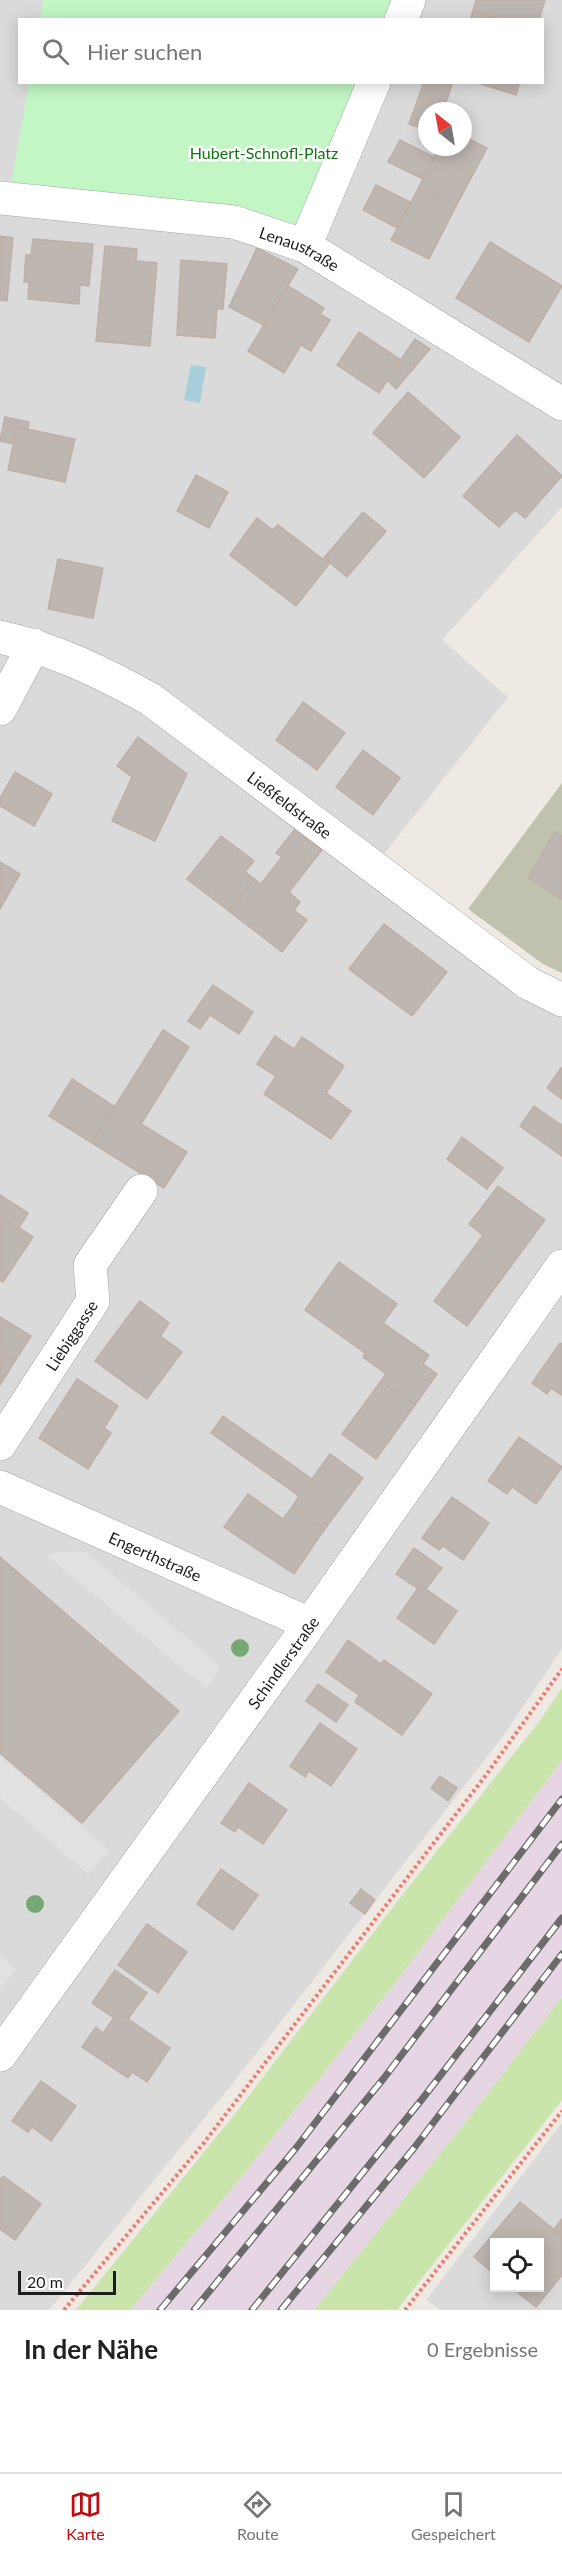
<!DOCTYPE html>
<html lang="de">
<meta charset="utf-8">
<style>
:root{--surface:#fff;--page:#f2f2f2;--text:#222;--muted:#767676;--line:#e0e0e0;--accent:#be0c11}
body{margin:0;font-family:Lato,sans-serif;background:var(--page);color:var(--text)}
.controls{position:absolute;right:18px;bottom:18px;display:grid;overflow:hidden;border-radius:0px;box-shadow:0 3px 15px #0003}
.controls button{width:54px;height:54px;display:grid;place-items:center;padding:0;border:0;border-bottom:2px solid var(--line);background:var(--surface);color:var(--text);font:30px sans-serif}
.compass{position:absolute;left:418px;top:102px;width:54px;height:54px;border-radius:50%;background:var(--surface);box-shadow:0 3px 15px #0003;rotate:329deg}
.scale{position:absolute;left:18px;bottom:15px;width:98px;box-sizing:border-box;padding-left:6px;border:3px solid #1d1d1d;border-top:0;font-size:16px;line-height:21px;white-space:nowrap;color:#1d1d1d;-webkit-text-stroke:4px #fff;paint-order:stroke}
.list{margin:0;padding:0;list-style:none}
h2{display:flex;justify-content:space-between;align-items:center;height:78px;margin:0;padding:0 24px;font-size:26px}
h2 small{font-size:20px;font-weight:400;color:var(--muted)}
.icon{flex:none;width:33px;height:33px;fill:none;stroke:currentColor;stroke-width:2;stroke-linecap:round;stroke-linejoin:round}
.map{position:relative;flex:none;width:562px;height:2310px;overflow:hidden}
.search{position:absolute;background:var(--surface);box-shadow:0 3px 15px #0003;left:18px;right:18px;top:18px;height:66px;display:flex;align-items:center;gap:15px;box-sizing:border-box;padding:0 21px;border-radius:0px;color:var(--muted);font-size:22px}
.sheet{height:162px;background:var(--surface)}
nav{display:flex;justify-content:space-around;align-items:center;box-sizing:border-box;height:84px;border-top:2px solid var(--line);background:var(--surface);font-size:16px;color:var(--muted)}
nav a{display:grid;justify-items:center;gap:3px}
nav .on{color:var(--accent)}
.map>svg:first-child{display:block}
.residential{fill:#dbdada;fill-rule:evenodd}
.industrial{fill:#e6d6e4}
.construction{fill:#c1c1af}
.grass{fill:#cae5ac}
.park{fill:#c2f6c5}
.parking{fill:#e1e1e1}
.water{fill:#a6cfd9}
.building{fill:#beb6b0;stroke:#beb0a7;stroke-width:1.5}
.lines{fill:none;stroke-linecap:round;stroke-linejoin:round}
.minor-casing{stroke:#a4a4a4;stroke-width:34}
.path{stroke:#f17a71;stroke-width:4;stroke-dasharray:3 3;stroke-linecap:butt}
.minor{stroke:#fff;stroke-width:33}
.rail-casing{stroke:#6b6b6b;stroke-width:7}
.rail{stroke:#fff;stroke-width:4.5;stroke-dasharray:14;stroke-linecap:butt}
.tree{fill:#75a973}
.labels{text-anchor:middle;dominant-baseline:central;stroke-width:5;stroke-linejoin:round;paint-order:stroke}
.park-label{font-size:16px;fill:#127417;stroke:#fff}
.street-label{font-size:16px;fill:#1d1d1d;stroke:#fff}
</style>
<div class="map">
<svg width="562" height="2310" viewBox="0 0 562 2310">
<rect width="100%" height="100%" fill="#eeeae3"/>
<g class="residential">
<path d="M0 0H562V507L442 640 508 697 365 878 562 1006V1649L504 1735 237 2078 49 2310H0ZM20 20H542V82H20ZM427 111H463V147H427Z"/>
<path d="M562 2123V2310H441L426 2300ZM494 2242H540V2288H494Z"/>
</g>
<path class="industrial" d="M562 1760V1997L464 2124 314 2310H130L234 2186 395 1983Z"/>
<path class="construction" d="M562 783V973L543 964 468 909Z"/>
<g class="grass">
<path d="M562 1688V1760L395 1983 234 2186 130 2310H76L238 2110 389 1912 541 1719Z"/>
<path d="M562 1997V2100L397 2310H314L464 2124Z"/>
</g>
<g class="park">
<path d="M43 0H402L394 19 40 20Z"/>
<path d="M29 83H368L303 242 11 186Z"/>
</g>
<g class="parking">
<path d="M80 1551 90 1555 221 1667 206 1688 45 1554Z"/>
<path d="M0 1756 109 1850 88 1874 0 1798Z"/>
<path d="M0 1955 16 1969 0 1990Z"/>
</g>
<path class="water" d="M191 365 206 367 200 403 184 400Z"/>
<g class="building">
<path d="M476 0H545L539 20H501L473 11Z"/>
<path d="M473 11 501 20H470Z"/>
<path d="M424 82H453L443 111H427V130L409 124Z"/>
<path d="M475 82H520L516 95Z"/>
<path d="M463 136 487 148 456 206 419 187 439 147H463Z"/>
<path d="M400 140 434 157 423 179 388 162Z"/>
<path d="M376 185 410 202 397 228 363 210Z"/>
<path d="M419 187 456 206 429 259 391 240Z"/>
<path d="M0 236 13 238 7 301 0 300Z"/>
<path d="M33 239 93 244 89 286 80 285 79 304 28 299 29 282H24L26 255H31Z"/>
<path d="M490 242 562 286 529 342 456 298Z"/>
<path d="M105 246 137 249 136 261 157 263 150 346 96 341Z"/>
<path d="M257 248 298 269 264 325 229 307Z"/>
<path d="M181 260 227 264 223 309H217L215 338 177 335Z"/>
<path d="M288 286 324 308 320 314 330 320 311 351 301 345 284 373 248 351Z"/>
<path d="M359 332 401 360 379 393 337 365Z"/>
<path d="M415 339 430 349 396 389 387 380Z"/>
<path d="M408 392 460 437 424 478 373 433Z"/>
<path d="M5 417 29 422 28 430 17 427 14 444 0 441Z"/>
<path d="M17 427 75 439 65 482 8 470Z"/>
<path d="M517 435 562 476 525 518 515 510 499 527 463 496Z"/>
<path d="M196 475 228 492 209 528 177 511Z"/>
<path d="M363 512 386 531 347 577 324 558Z"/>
<path d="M257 518 273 530 278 525 329 564 296 606 230 555Z"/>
<path d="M58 559 103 568 93 618 48 609Z"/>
<path d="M303 702 345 733 317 770 276 740Z"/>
<path d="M138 737 187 774 155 841 112 821 132 777 117 766Z"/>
<path d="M363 750 400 778 373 815 336 787Z"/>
<path d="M15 772 52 794 34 826 0 806V798Z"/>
<path d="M295 829 322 850 289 892 300 902 294 910 307 920 282 952 229 911 254 879 261 884 282 857 276 853Z"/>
<path d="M555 832 562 836V899L528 878Z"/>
<path d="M221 836 254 861 245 872 254 879 229 911 187 879Z"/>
<path d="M0 862 20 874 0 909Z"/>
<path d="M384 924 447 972 412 1016 349 969Z"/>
<path d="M213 985 253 1012 239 1034 210 1015 200 1029 188 1021Z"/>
<path d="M163 1030 189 1047 141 1124 187 1152 164 1188 92 1143Z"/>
<path d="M275 1036 294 1049 302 1037 344 1066 326 1093 351 1111 331 1139 264 1094 276 1076 257 1064Z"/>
<path d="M561 1068H562V1099L547 1088Z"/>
<path d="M72 1079 115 1107 92 1143 49 1116Z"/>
<path d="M534 1106 561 1125 562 1124V1156L520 1126Z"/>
<path d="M462 1137 503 1168 487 1189 447 1159Z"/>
<path d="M498 1186 545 1220 508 1270 475 1246 483 1235 469 1224Z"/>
<path d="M0 1195 28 1213 19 1228 0 1215Z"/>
<path d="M0 1215 33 1237 3 1282 0 1280Z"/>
<path d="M475 1246 508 1270 467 1326 434 1301Z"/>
<path d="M339 1262 397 1304 383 1323 429 1355 423 1364 437 1374 415 1405 381 1381 386 1374 363 1357 365 1353 305 1310Z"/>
<path d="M140 1301 169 1323 160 1337 130 1314Z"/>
<path d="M130 1314 182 1352 147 1399 95 1361Z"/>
<path d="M0 1317 31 1336 15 1361 0 1351Z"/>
<path d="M560 1343 562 1344V1395L551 1388 547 1394 532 1383Z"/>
<path d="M0 1351 15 1361 0 1385Z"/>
<path d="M77 1379 118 1406 104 1428 111 1433 88 1469 39 1438Z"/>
<path d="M381 1381 415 1405 376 1459 342 1434Z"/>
<path d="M223 1416 312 1479 330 1454 363 1478 324 1530 292 1507 299 1496 211 1433Z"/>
<path d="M519 1437 562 1467 536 1504 512 1487 507 1494 488 1481Z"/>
<path d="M248 1494 283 1519 292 1507 324 1530 294 1574 224 1527Z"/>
<path d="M452 1497 489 1523 463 1560 443 1546 439 1550 422 1538Z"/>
<path d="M414 1548 442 1568 426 1589 420 1585 417 1588 396 1574Z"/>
<path d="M0 1557 179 1711 82 1823 0 1753Z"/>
<path d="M420 1585 457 1611 434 1644 397 1618Z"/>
<path d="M348 1640 381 1664 384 1660 432 1694 402 1735 355 1702 359 1695 326 1672Z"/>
<path d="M318 1684 348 1705 336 1722 306 1701Z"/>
<path d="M320 1723 357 1749 331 1786 309 1771 305 1777 290 1766Z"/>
<path d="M440 1776 457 1788 448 1801 431 1788Z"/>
<path d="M249 1783 287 1810 263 1844 238 1827 235 1832 221 1823Z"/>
<path d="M221 1869 258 1895 233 1930 197 1904Z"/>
<path d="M361 1889 375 1900 365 1914 350 1903Z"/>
<path d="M147 1924 187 1952 158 1993 118 1965Z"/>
<path d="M115 1970 147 1993 128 2019 118 2012 114 2018 92 2003Z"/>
<path d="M118 2012 170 2048 147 2082 132 2072 128 2078 82 2047 96 2027 103 2033Z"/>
<path d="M41 2081 76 2106 51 2141 32 2127 28 2132 12 2121Z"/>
<path d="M3 2176 41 2204 15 2240 0 2229V2180Z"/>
<path d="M520 2202 562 2236V2275L536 2307 512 2288H540V2242H494V2274L474 2257Z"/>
<path d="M562 2219V2235L554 2229Z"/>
</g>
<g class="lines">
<g class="minor-casing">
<g id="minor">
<path d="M401 20 409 0"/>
<path id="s1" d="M0 198 234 222 305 246 562 404"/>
<path d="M305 246 374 82"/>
<path id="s2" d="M0 637C54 649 101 672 150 699L528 983 562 1000"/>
<path d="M0 709 34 645"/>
<path id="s3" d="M0 1444 93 1301 90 1265 141 1191"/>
<path id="s4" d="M0 1487 310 1624"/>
<path id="s5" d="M0 2055 310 1624 562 1266"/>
</g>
</g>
<g class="path">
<path d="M64 2310 203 2144 486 1775 562 1669"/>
<path d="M405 2310 562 2111"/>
</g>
<use href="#minor" class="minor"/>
<g class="rail-casing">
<g id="rail">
<path d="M160 2310 296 2148 562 1799"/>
<path d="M194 2310 384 2078 562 1844"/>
<path d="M252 2310 423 2098 562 1918"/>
<path d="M281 2310 414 2148 562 1954"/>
</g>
</g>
<use href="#rail" class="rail"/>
</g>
<g class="tree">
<circle cx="240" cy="1648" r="9"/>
<circle cx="35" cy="1904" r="9"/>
</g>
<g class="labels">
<g class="park-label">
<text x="264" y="152">Hubert-Schnofl-Platz</text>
</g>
<g class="street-label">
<text stroke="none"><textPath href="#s1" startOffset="306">Lenaustraße</textPath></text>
<text stroke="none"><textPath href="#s2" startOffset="338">Ließfeldstraße</textPath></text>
<text stroke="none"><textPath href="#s3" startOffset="130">Liebiggasse</textPath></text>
<text stroke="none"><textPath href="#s4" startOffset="170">Engerthstraße</textPath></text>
<text stroke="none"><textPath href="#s5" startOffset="484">Schindlerstraße</textPath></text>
</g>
</g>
</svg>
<div class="controls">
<button><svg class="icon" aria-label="locate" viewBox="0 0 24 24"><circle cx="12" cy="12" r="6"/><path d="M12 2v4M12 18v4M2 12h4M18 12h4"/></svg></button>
</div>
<svg class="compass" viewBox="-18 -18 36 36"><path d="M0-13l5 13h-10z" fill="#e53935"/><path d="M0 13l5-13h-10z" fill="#767676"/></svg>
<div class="scale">20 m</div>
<div class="search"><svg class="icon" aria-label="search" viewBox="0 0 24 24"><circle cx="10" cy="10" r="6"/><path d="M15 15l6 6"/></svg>Hier suchen</div>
</div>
<section class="sheet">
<h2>In der Nähe<small>0 Ergebnisse</small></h2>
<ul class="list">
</ul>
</section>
<nav>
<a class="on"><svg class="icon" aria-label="map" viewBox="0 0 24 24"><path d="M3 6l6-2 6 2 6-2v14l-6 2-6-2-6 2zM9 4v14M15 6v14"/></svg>Karte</a>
<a><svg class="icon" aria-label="directions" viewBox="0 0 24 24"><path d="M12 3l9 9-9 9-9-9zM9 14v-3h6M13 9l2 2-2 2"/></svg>Route</a>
<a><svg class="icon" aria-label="saved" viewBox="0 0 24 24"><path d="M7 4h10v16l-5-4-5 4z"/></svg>Gespeichert</a>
</nav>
